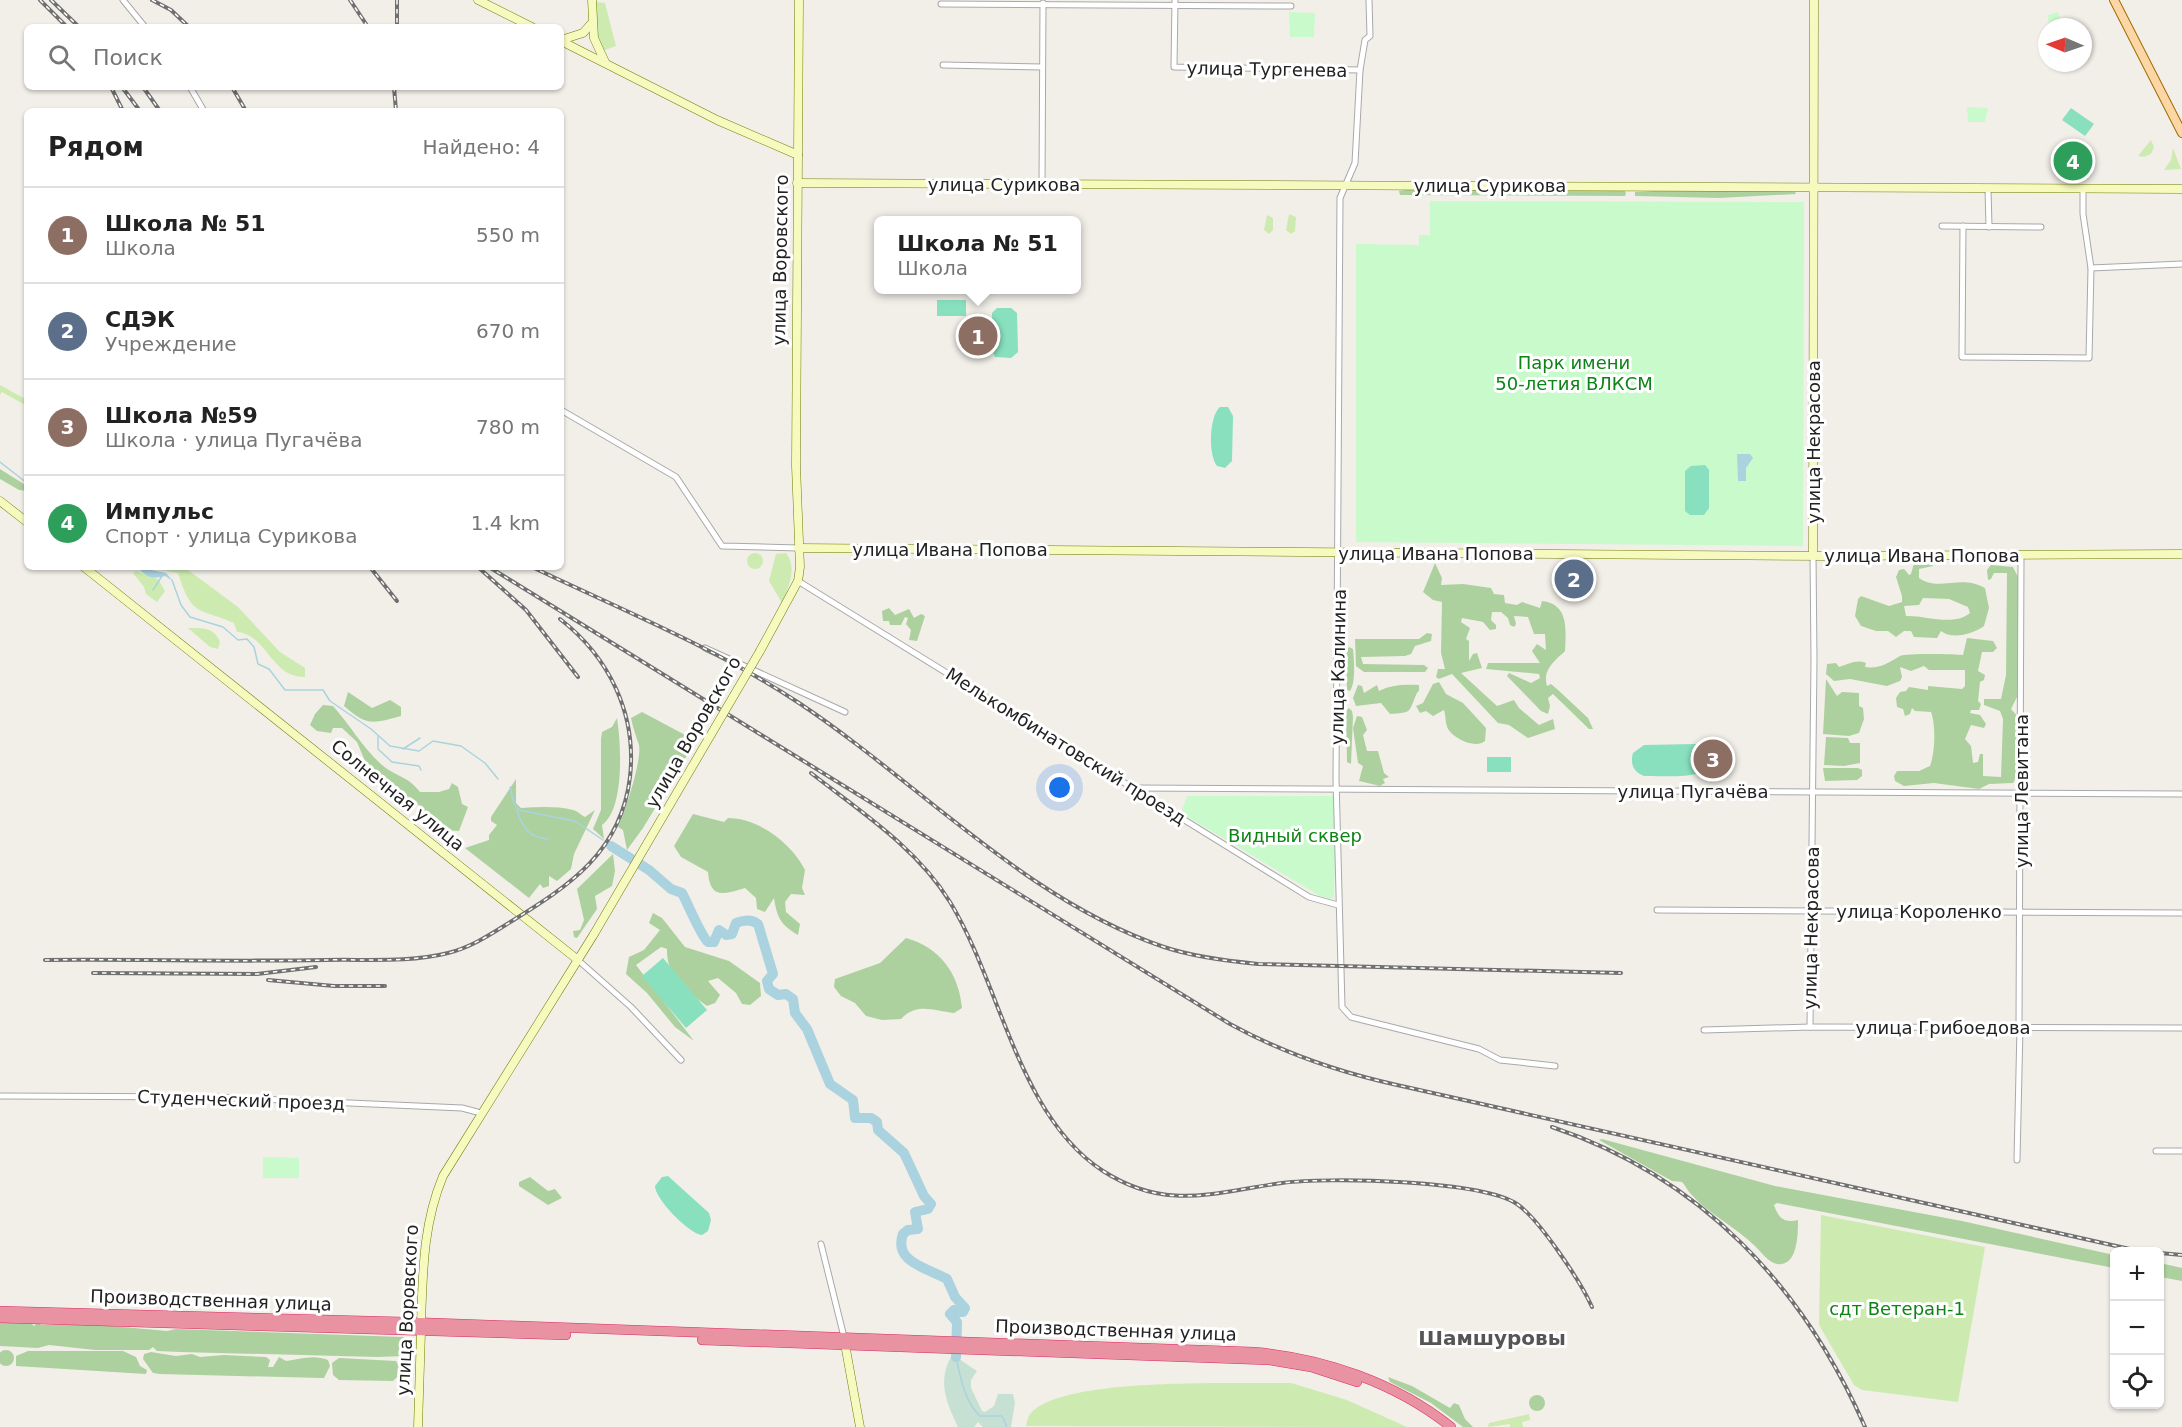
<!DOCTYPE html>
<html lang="ru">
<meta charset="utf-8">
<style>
:root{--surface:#fff;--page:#f6f6f6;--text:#222;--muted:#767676;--line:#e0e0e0;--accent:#b45309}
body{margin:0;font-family:"DejaVu Sans",sans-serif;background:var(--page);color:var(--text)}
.controls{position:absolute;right:18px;bottom:18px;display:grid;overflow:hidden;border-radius:9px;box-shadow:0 2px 4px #0004}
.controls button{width:54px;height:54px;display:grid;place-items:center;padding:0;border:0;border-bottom:2px solid var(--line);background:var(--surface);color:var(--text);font:30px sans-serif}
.compass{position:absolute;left:2038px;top:18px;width:54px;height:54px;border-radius:50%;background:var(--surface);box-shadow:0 2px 4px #0004;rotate:272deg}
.you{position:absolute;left:1060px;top:788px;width:21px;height:21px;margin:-15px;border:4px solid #fff;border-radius:50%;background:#1a73e8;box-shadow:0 0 0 9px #1a73e833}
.badge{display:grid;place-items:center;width:39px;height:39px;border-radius:50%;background:var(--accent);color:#fff;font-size:20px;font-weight:700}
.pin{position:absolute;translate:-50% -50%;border:3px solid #fff;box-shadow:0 2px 6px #0006}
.popup{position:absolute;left:874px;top:216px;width:207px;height:78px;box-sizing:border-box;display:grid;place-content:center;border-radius:9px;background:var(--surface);filter:drop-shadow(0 2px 4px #0005);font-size:20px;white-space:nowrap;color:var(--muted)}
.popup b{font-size:22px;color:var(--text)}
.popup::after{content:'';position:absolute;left:50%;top:100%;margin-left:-12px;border:12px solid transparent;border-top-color:var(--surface)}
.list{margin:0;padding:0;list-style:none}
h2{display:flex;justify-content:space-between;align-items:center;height:78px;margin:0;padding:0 24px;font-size:26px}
h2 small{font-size:20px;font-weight:400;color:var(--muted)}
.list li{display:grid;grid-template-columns:39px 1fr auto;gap:18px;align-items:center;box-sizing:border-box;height:96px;padding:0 24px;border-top:2px solid var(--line)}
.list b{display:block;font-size:22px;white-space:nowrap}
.list p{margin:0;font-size:20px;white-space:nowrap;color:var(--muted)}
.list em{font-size:20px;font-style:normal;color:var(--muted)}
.icon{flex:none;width:33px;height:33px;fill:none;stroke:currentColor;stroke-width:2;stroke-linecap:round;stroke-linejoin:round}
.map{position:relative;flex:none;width:2182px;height:1427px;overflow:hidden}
.search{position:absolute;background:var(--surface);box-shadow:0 2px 4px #0004;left:24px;top:24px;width:540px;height:66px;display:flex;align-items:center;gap:15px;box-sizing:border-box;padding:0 21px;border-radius:9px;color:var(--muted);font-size:22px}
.panel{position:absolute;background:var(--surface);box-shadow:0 2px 4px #0004;left:24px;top:108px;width:540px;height:462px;border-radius:9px}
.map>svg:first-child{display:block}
.grass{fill:#cdebb0}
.forest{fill:#add19e;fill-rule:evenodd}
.wetland{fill:#c6e0d4}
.park{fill:#c8facc}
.pitch{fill:#88e0be}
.water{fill:#aad3df}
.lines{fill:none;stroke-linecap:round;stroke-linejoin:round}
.stream{stroke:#aad3df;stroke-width:1.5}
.river{stroke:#aad3df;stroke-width:10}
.street-casing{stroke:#a9a9a9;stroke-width:7}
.secondary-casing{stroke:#707d05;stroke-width:9}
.primary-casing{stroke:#a06b00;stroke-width:10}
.highway-casing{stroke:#dc2a67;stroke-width:10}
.street{stroke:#fff;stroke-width:5}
.secondary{stroke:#f7fabf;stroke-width:8}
.primary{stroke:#fcd6a4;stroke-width:8}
.highway{stroke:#e892a2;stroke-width:9}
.rail-casing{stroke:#707070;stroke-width:4}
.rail{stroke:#fff;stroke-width:1.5;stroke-dasharray:4.5;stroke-linecap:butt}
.secondary-bridge-casing{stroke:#707d05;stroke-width:9;stroke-linecap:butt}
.secondary-bridge{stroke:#f7fabf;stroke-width:8}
.labels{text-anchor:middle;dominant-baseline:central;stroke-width:6;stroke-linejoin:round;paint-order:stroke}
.street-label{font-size:18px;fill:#222;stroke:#fff}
.park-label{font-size:18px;fill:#0c8416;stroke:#fff}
.neighbourhood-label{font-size:20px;font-weight:bold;fill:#555;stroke:#fff}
</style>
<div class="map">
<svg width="2182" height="1427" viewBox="0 0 2182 1427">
<rect width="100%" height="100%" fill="#f2efe9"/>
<g class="grass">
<path d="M595 2 605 3 616 46 602 51 597 34Z"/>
<path d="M2151 140 2154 147 2151 154 2144 157 2138 156Z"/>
<path d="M2173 148 2181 169 2164 170 2171 160Z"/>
<path d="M1289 214 1296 217 1295 231 1291 234 1286 230Z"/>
<path d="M1267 215 1273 218V230L1269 234 1264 230Z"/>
<path d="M0 385 27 400V406L2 392 0 395Z"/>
<circle cx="755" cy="561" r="8"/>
<path d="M786 553C798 568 788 588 782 603L769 581 776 554Z"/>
<path d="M148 567H184L238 607 280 652 305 668V677C271 678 267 634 237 632L234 623C197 607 192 617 178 573Z"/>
<path d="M136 571 158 579 165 591 157 602 146 594 144 587 133 573Z"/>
<path d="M188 628C203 628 214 627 220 642L218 649 210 647Z"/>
<path d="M1821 1215 1985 1247 1958 1402 1862 1390 1854 1385 1819 1325Z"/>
<path d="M1291 1383 1347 1400 1407 1427 1026 1426C1027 1422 1028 1416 1031 1413 1063 1376 1239 1384 1291 1383Z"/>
<path d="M1529 1414 1530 1420 1522 1422 1523 1427H1510V1424L1488 1427 1489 1423Z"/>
</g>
<g class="forest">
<path d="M1713 188 1795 192 1796 194 1719 198 1635 196V192Z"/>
<path d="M1412 189 1624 190 1626 193 1625 196 1400 195 1399 191Z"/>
<path d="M0 469 27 486V491L19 490 0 479Z"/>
<path d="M1435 563 1442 578 1441 585 1463 584 1491 588 1494 594 1504 595 1505 603 1517 605 1522 602 1540 608 1542 601C1569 604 1566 629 1565 651 1556 660 1542 669 1547 686L1551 684 1557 689 1588 718 1593 729H1589L1553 694 1548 698 1550 706 1548 714 1541 711 1507 676 1509 673 1531 683 1540 678 1539 674 1486 669 1488 663H1540L1532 651 1537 644 1546 650 1545 634H1534L1528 617 1514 616 1516 624 1514 627 1510 625 1508 618 1501 612H1492L1491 620 1496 625V629L1490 630 1483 622 1462 618 1461 622 1470 628 1466 639 1469 641V661L1473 654 1477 653 1482 668 1461 673 1497 706 1514 700 1519 708 1539 725 1553 719 1555 729 1528 738 1509 725 1498 723 1452 674 1439 679 1436 677 1438 669H1445L1441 653 1442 602 1433 600 1423 592Z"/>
<path d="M1914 563H1931L1933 566 1919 569V578C1938 592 1961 574 1985 588L1989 608 1984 626C1973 634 1952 640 1941 631L1937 638 1914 637 1911 631H1904L1896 637 1888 631H1876L1861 626 1855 616 1858 599 1861 596 1889 606 1902 602V596L1896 577 1899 570 1904 569 1909 575 1911 574ZM1923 598 1949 599 1968 607 1970 613C1953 627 1925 615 1906 616L1904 606 1919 605Z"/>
<path d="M1991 565 2013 567 2020 581 2019 693 2011 709 2020 719 2016 724 2019 726 2018 775 2013 783 1989 784 1979 789 1934 783 1904 786 1895 781 1894 776 1897 771H1919L1930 766C1935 753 1936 725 1931 712L1915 711 1912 708 1910 714 1905 716 1903 709 1897 707 1896 698 1900 692 1906 691 1909 687 1928 690V686L1962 689 1965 686V670H1929L1924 666 1911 671 1900 667 1902 677 1900 681 1887 686 1850 679 1834 681 1826 674 1827 664 1836 663 1839 667C1849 664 1856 659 1866 663L1865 667C1880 669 1888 663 1900 656 1905 653 1957 654 1963 655L1967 638 1993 641 1997 648 1993 652H1982L1978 671 1985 675 1984 680 1980 682 1978 701 1981 704 1979 710H1971L1970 713 1980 715 1986 724 1984 728 1971 725 1965 739 1971 746 1973 763 1978 762 1980 754H1983V776L2001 777 2003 719 2000 711 1984 705V699H2001L2006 675 2007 573H1994L1991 579 1988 580 1987 570Z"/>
<path d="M889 608 895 615 909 609 914 618 921 614 925 616 917 641 909 640 911 630 906 624 908 618 905 617 901 625H890L889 621H883L882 611Z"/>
<path d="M1427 633 1432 634 1431 641 1415 646 1411 654 1405 656 1361 657 1363 664 1424 665 1428 668 1425 672H1364L1356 666 1355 639H1419Z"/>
<path d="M1349 647 1353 649C1354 660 1356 682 1350 691L1347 690 1346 650Z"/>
<path d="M1826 679 1837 696 1842 692 1859 693V706L1863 708 1864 719 1859 733 1849 736 1823 734Z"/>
<path d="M1439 682 1446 694 1463 703 1486 728 1485 741C1476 749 1454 739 1448 729 1445 723 1446 716 1444 710L1433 716 1426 711 1420 713 1416 706 1423 703 1433 684Z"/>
<path d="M1358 685 1362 686 1364 693 1377 685 1379 691C1390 685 1404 684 1419 685 1419 695 1420 687 1416 695 1408 714 1412 712 1390 714L1381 703 1356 706 1353 698Z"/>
<path d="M348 692 372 708 390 700 401 707V716C372 724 367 726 344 706Z"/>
<path d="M323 705 333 706C350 725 363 748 382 765 395 776 408 776 420 792H439L449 789 452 783 458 787 462 804 468 807 459 831 443 830 427 817 417 803 400 797 367 766 357 742 342 728H333L331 733 317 731 310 725 315 714Z"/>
<path d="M1349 708 1352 711 1353 717 1351 764 1347 762 1346 711Z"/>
<path d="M642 712 689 737 694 744 643 828 627 850 623 830 618 827C625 812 642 760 639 745 636 736 633 728 631 718Z"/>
<path d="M1357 716 1362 717 1367 730 1363 735 1367 751H1378L1384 773 1389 777 1383 779 1385 783 1380 786 1359 781 1363 766 1358 763 1353 728Z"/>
<path d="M617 718C621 743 625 809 602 825L604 839 593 829 601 810V739L602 732 612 727Z"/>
<path d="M1826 737 1848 738 1850 743H1860V763L1844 766 1824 765Z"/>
<path d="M1823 768H1858L1862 770V776L1857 780 1825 781Z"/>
<path d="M516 779V803L521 808C538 807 557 806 573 810 578 811 581 815 585 817L595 810 574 854 571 869 557 881 549 876V886L543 888 540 884 529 898 465 848 489 840V835L497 825 491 821V817Z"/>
<path d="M693 814 724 822 728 818C759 818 792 844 805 870L802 888 805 895 791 894 785 902 786 912 800 924 798 935C781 925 777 918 774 898L765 912 757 909 756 898 745 888C725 894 710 900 708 872L681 857 674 846Z"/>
<path d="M613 854 615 871 612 886 595 896 597 909 577 938 574 937 573 931 580 930 584 920 577 889Z"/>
<path d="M653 913 662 918 685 947 729 961 760 983 761 996 750 1005 742 1004 736 993 718 978 708 981 720 995 715 1003 707 1006C687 991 666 977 667 949L661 947 636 965 694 1041 675 1027 647 993 626 974 629 957 644 950 660 930 649 923Z"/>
<path d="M906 938C940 947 959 974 962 1008L954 1013C934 1011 917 1002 901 1019L882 1020 866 1016 855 1003 841 996 834 987 835 979 880 963Z"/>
<path d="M1602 1139 1775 1186 1962 1221 2114 1255V1268L1777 1203 1774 1205C1779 1219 1784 1223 1798 1220 1798 1234 1798 1267 1777 1264 1768 1262 1761 1252 1755 1246 1736 1227 1708 1214 1690 1193 1687 1190 1686 1186 1682 1182L1672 1181 1599 1140Z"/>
<path d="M530 1177 548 1191 555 1189 562 1198 548 1205 519 1186V1182Z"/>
<path d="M2160 1263 2182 1268V1281L2160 1277Z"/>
<path d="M0 1321 31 1323 34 1326 38 1322 41 1325 90 1324 167 1331 176 1329 404 1337 409 1347 405 1356 378 1357 180 1352 157 1351 153 1347 149 1350H95L49 1345 38 1348 0 1346Z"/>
<circle cx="6" cy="1358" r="8"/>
<path d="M28 1351H123L136 1357 140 1366 147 1370 146 1374 16 1366V1356Z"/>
<path d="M151 1352 176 1356 192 1354 200 1357 224 1355 266 1357 270 1360 268 1367H273L279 1357 286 1361C299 1359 314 1354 328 1360L330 1366 324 1378H321L160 1374 153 1373 143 1359 144 1354Z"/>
<path d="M339 1358 396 1361 400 1368 398 1376 393 1381 339 1380 333 1375 332 1363Z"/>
<path d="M1388 1377 1412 1386 1450 1408 1454 1403 1459 1405 1465 1419 1473 1427H1463L1431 1403 1390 1382Z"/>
<circle cx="1537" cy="1403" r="8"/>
</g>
<path class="wetland" d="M951 1357H956L977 1371 971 1380V1388L982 1411 985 1412 994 1406 998 1394H1013L1015 1403 1011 1427H983L978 1422 974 1427H958C947 1404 937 1381 951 1357Z"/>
<g class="park">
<path d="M1289 12 1315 13 1314 37H1290Z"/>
<path d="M2058 12 2062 27H2049L2048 15Z"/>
<path d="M1967 107 1988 108 1985 122H1968Z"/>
<path d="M1430 201 1804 202 1803 546 1356 542V244L1419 245V235H1430Z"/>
<path d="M1187 796H1336L1334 897 1330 899 1320 896 1181 813Z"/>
<path d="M263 1157 299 1158V1178H263Z"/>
</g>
<g class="pitch">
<path d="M2071 108 2094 124 2085 136 2062 120Z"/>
<rect x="937" y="300" width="29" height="16"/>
<path d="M997 308H1011L1017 313 1018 352 1011 358 995 357 993 352 992 313Z"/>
<path d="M1220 407H1228L1233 416 1232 461 1225 468 1217 466C1208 455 1209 416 1220 407Z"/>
<path d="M1691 466 1705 465 1709 470V508L1704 515H1690L1685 511V471Z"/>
<path d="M1696 744 1707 749C1727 784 1661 775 1644 776 1633 772 1630 763 1633 753L1644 745Z"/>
<rect x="1487" y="757" width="24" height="15"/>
<path d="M663 958 707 1010 686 1028 642 976Z"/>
<path d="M668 1176 709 1213 711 1220 708 1231 702 1235C689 1234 655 1199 655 1186L662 1177Z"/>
</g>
<g class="water">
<path d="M1737 454H1750L1753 458 1746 468V481H1738Z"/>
<path d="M137 567 166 573 173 581 165 576C151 580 147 577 137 567Z"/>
</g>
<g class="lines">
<g class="stream">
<path d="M0 462 27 483"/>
<path d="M172 580 181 605 190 617 223 627 238 640 247 639 254 647 258 664 269 669 285 690H323L330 701 371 729 390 746 419 751 433 741 461 746 485 763 498 779"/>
<path d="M153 590 162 576"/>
<path d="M378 737V749L392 762 419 766 421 770"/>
<path d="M403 749 420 738"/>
<path d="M510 787 514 804 519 810 575 821 603 840"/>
<path d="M517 810C522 827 529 838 548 839"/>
<path d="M956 1357C960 1376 965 1403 980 1416H1002L1007 1427"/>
</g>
<path class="river" d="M611 846 649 870 671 889 682 893C688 904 701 936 708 942H714L719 930 726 935 732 934 736 923C745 920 751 919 758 924L773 974 767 981 769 989 778 995 786 994 793 999 795 1013 807 1029 830 1084 853 1100 855 1118H871L877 1122 878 1130 904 1153 924 1196 931 1204 928 1209 915 1212 918 1229 908 1230 903 1234C893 1262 927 1268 947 1279L955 1297 965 1308 963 1312 954 1310 950 1314 957 1322 956 1357"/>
<g class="street-casing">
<g id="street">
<path d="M123 0 145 27"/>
<path d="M1175 0 1174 67 1360 70"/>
<path d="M1369 0 1370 36 1365 40 1360 70 1355 163 1340 198 1336 779 1342 1007 1351 1017 1479 1049 1500 1060 1555 1066"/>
<path d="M941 4 1291 6"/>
<path d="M943 65 1042 67"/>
<path d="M190 87 204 111"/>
<path d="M1042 184 1043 3"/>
<path d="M1988 188 1989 227"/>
<path d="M1942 226 2041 227"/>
<path d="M1963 226 1962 357 2089 358 2091 268 2083 214V188"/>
<path d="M2091 268 2182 264"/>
<path d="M561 410 676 477 722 546 798 548"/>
<path d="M798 581 1309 897 1338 905"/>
<path d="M705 648 845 712"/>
<path d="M1133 788 2182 794"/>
<path d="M1657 910 2182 913"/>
<path d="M578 960 631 1007 681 1060"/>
<path d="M1810 1027 1814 660 1813 555"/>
<path d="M2019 1027 2021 555"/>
<path d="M1704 1030 1810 1027 2182 1028"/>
<path d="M0 1096 216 1097 462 1108 481 1113"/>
<path d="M2156 1151H2182"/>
<path d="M2017 1160 2020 1027"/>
<path d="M821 1244 844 1337"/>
</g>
</g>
<g class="secondary-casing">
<g id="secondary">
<path d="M478 0 532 27"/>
<path d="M592 0 594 38 605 62"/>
<path d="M561 40 583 33 591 24"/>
<path d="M561 41 717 120 798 155"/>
<path d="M797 183 2182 189"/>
<path d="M0 501 27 522"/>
<path d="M798 548 1826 556 2182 554"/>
<path d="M1813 555 1814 0"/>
<path d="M84 567 578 960"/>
<path d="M760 651 798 581 800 567 796 466 799 0"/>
<path d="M421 1322C423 1271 423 1224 443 1176L594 934"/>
<path d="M845 1344 860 1427"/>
<path d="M418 1427 421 1331"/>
</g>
</g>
<g class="primary-casing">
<path id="primary" d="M2114 0 2182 133"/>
</g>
<g class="highway-casing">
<g id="highway">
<path d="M0 1311 406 1322 1254 1352C1324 1358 1396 1383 1451 1427"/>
<path d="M0 1318 566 1335"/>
<path d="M702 1340 1269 1360 1311 1367 1357 1382"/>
</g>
</g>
<use href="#street" class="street"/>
<use href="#secondary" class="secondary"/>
<use href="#primary" class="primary"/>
<use href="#highway" class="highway"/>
<g class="rail-casing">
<g id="rail">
<path d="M40 0 67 27"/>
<path d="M51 0 79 27"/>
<path d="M152 0 171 10 189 27"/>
<path d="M350 0 368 27"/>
<path d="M397 0V27"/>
<path d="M111 87 123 111"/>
<path d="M122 87 140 111"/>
<path d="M143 87 160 111"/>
<path d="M232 87 246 111"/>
<path d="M394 87 396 111"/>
<path d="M370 567 397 601"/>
<path d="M478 567 526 610 578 677"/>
<path d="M489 567 1230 1024C1283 1053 1338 1072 1397 1085L2143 1252"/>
<path d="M532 567C622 610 716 648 799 703 918 782 1027 901 1164 947 1194 957 1227 961 1258 964L1621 973"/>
<path d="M811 773C861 812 917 848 950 902 1001 985 1018 1116 1103 1171 1167 1212 1214 1192 1282 1183 1328 1177 1481 1180 1517 1204 1539 1219 1581 1282 1592 1307"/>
<path d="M45 960C138 959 232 962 326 960 366 959 408 963 448 953 472 947 491 934 512 921 570 885 621 852 630 777 637 714 609 657 560 619"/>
<path d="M93 973 257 974 316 967"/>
<path d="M268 980 334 986H385"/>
<path d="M1552 1127C1701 1177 1803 1286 1865 1427"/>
<path d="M2160 1253 2182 1255"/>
</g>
</g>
<use href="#rail" class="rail"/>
<g class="secondary-bridge-casing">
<path id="secondary-bridge" d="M594 934 760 651"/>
</g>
<use href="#secondary-bridge" class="secondary-bridge"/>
</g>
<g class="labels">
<g class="street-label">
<text transform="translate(1267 69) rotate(1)">улица Тургенева</text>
<text x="1004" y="184">улица Сурикова</text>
<text x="1490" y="185">улица Сурикова</text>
<text transform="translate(780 260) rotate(-89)">улица Воровского</text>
<text transform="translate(1813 442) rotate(-90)">улица Некрасова</text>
<text x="950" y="549">улица Ивана Попова</text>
<text x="1436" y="553">улица Ивана Попова</text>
<text x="1922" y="555">улица Ивана Попова</text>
<text transform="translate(1338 667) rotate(-89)">улица Калинина</text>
<text transform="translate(693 732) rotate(-60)">улица Воровского</text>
<text transform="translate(1066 746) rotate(32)">Мелькомбинатовский проезд</text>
<text x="1693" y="791">улица Пугачёва</text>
<text transform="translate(2021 791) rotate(-90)">улица Левитана</text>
<text transform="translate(398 795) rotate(39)">Солнечная улица</text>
<text x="1919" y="911">улица Короленко</text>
<text transform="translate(1811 928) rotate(-89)">улица Некрасова</text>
<text x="1943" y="1027">улица Грибоедова</text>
<text transform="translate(241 1100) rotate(2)">Студенческий проезд</text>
<text transform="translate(211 1300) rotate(2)">Производственная улица</text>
<text transform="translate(407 1310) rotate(-87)">улица Воровского</text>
<text transform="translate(1116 1330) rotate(2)">Производственная улица</text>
</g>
<g class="park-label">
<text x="1574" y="362">Парк имени<tspan x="1574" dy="21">50-летия ВЛКСМ</tspan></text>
<text x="1295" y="835">Видный сквер</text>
<text x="1897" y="1308">сдт Ветеран-1</text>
</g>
<g class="neighbourhood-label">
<text x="1492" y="1338">Шамшуровы</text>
</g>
</g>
</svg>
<div class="controls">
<button>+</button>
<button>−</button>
<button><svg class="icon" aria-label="locate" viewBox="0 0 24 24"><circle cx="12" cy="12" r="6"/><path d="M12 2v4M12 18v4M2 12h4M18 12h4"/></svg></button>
</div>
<svg class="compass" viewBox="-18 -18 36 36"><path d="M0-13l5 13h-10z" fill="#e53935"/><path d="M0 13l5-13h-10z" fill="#767676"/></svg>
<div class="you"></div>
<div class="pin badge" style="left:978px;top:336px;background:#8d6e63">1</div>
<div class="popup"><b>Школа № 51</b>Школа</div>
<div class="pin badge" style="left:1574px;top:579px;background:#5c6f8a">2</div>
<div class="pin badge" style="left:1713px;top:759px;background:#8d6e63">3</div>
<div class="pin badge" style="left:2073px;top:161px;background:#2e9e5b">4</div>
<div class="search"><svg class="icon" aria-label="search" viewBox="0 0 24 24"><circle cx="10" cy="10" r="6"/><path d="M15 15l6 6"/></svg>Поиск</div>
<section class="panel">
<h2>Рядом<small>Найдено: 4</small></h2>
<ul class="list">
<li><span class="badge" style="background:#8d6e63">1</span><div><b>Школа № 51</b><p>Школа</p></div><em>550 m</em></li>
<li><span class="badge" style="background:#5c6f8a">2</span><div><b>СДЭК</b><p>Учреждение</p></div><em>670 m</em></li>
<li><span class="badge" style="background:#8d6e63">3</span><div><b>Школа №59</b><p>Школа · улица Пугачёва</p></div><em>780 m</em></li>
<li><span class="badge" style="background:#2e9e5b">4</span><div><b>Импульс</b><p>Спорт · улица Сурикова</p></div><em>1.4 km</em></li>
</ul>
</section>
</div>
